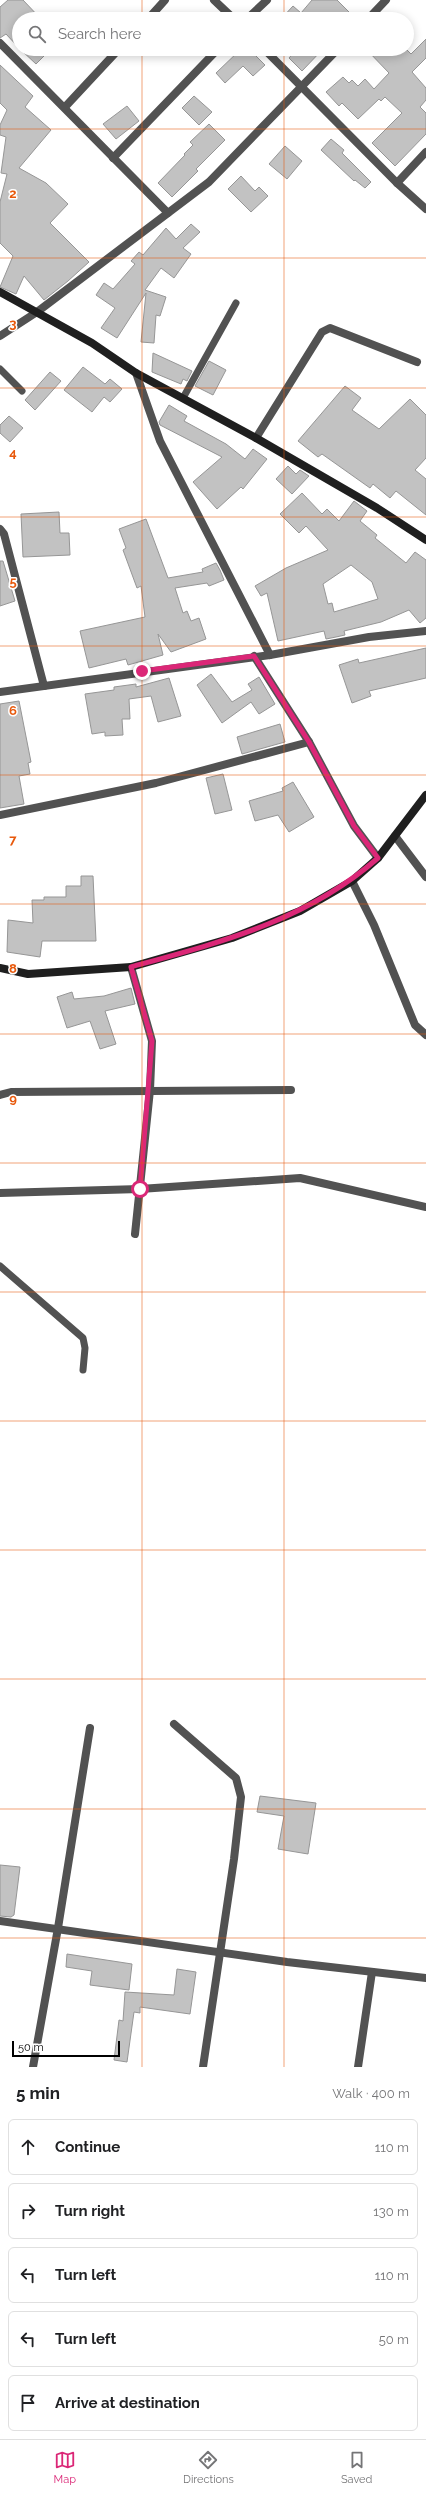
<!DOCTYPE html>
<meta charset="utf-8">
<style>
:root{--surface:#fff;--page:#f6f6f6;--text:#202124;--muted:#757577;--line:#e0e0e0;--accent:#db2777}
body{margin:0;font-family:Raleway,sans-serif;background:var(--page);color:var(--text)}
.scale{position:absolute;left:12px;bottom:10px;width:108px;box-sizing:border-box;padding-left:4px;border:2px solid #000;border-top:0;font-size:11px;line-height:14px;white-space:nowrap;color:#000;-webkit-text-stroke:3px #fff;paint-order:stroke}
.stop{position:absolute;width:12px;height:12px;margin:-9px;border:3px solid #db2777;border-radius:50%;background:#fff}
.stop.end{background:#db2777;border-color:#fff;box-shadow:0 1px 4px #0008}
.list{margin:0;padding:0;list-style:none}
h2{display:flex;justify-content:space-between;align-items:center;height:52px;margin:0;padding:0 16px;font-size:17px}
h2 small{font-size:13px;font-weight:400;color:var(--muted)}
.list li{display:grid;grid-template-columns:26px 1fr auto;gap:12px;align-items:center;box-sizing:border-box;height:56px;margin:0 8px 8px;padding:0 8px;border:1px solid var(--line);border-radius:6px}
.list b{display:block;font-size:15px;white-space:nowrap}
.list em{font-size:13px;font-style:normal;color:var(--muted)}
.icon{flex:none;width:22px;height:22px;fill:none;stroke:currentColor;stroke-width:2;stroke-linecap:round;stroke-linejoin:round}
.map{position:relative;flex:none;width:426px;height:2067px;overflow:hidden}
.search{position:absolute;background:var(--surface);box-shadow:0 2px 10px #0003;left:12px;right:12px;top:12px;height:44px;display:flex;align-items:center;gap:10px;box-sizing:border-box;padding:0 14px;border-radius:22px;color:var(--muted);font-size:15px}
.sheet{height:372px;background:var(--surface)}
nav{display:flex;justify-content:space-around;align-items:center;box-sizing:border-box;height:56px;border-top:1px solid var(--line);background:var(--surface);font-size:11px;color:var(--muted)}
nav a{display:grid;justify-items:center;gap:2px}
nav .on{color:var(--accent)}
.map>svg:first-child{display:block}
.building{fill:#c2c2c2;stroke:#969696;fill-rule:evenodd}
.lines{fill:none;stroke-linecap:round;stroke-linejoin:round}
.lane{stroke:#525252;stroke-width:7}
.street{stroke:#525252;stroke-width:8}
.secondary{stroke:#1f1f1f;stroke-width:8}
.route{stroke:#db2777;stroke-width:5}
.grid{fill:none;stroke:#e8590c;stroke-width:1;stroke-opacity:0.55}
.grid-label{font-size:13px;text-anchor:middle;font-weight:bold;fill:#e8590c;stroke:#fff;stroke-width:3;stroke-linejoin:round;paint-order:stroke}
</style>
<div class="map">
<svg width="426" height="2067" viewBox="0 0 426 2067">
<rect width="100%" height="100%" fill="#fff"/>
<g class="building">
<path d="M8 0H23L41 19H19V48L6 34 0 38V7Z"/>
<path d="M312 0H337L349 12 342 19H281L293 6 301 13Z"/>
<path d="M426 39V58L412 72 426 88V100L420 107 426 113V134L395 166 372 143 402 113 385 97 381 101 379 99 358 119 342 103 339 106 326 92 343 77 349 83 352 80 358 86 365 79 374 89 389 73 366 49H406L411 54Z"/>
<path d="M20 49H51L36 64Z"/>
<path d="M241 49H249L265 65 253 76 243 66 225 83 216 73Z"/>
<path d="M297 49H323L302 71 289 58Z"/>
<path d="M0 65 33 96 25 107 51 130 19 168 46 183 68 204 50 223 89 262 68 281 44 300 24 276 16 294 0 287 13 256 0 243V202L7 174 1 173 6 137 0 135V125L7 110 0 103Z"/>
<path d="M194 96 212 112 199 125 182 108Z"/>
<path d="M127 106 139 121 116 139 103 124Z"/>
<path d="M209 124 225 140 196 169 198 171 172 197 158 183 185 155 184 154 193 145 190 142Z"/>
<path d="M331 139 344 150 342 153 371 182 365 188 355 180 354 181 321 150Z"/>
<path d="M285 146 302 161 287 179 269 164Z"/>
<path d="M241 176 255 191 259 187 268 196 251 212 228 189Z"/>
<path d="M191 224 200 232 183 248 191 254 174 278 161 268 145 290 166 297 160 316 156 315 154 343 141 342 146 293 117 338 101 328 115 308 96 295 104 283 113 289 135 264 131 261 139 252 143 255 166 228 176 239Z"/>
<path d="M153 353 192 371 187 381 183 379 181 384 152 372Z"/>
<path d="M209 361 226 370 213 395 195 386Z"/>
<path d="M83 367 105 384 110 379 122 389 110 402 104 397 92 412 64 390Z"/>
<path d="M50 372 61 381 35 410 25 400Z"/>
<path d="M345 386 361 398 352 410 379 429 410 399 426 415V458L415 470 426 479V515L396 491 390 498 373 484 370 488 322 454 318 457 298 441Z"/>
<path d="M169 405 187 416 184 421 226 444 245 459 253 449 267 459 243 489 241 487 217 509 193 482 222 457 160 425 159 422Z"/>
<path d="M9 416 23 428 10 442 0 433V425Z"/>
<path d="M288 466 296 474 300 470 309 476 292 494 276 479Z"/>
<path d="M302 493 322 514 327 509 339 521 354 501 367 511 360 521 377 535 375 538 406 563 415 552 426 560V618L420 623 409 610 381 622 344 631 345 635 336 637 326 639 324 631 278 641 267 593 261 596 255 586 286 568 328 550 306 526 299 533 280 514ZM351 565 372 582 378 599 334 612 332 603 328 604 323 584Z"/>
<path d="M59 512 60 533H69L70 555 23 557 21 514Z"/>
<path d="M146 519 168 578 203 572 202 569 216 563 220 570 224 580 209 586 207 583 175 588 183 613 187 611 191 621 199 618 206 639 171 652 158 634 163 655 128 665 126 659 89 668 80 631 145 617 141 586 137 588 123 550 126 548 119 529Z"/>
<path d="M0 561H3L15 601 0 606Z"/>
<path d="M426 648V678L369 691 371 696 352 703 339 665 358 659 359 663Z"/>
<path d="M211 674 232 702 252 690 248 684 259 677 275 704 259 714 251 702 222 723 197 685Z"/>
<path d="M169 678 181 716 158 722 151 696 129 699 130 719H122L123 735 105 736V732L92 734 85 694 114 690V687L136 684V687Z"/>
<path d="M19 701 31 762 28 763 30 774 19 776 24 804 0 808V704Z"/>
<path d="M280 724 285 742 242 754 237 737Z"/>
<path d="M223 774 232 810 215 814 206 778Z"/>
<path d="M293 782 314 817 289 832 278 815 255 821 249 801 283 791 282 788Z"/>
<path d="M81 876H93L96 941H42L40 957 7 952 8 920 33 923 32 900H44V897H66V886H81Z"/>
<path d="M131 988 135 1004 105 1011 116 1044 100 1049 90 1021 67 1028 57 997 72 992 74 999 104 996Z"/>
<path d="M260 1796 316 1803 308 1854 278 1849 284 1816 257 1812Z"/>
<path d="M0 1865 20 1867 14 1915 11 1917 0 1916Z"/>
<path d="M67 1954 132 1964 129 1990 90 1985 92 1971 66 1967Z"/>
<path d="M177 1969 196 1972 190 2014 140 2007V2013L134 2012 127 2062 114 2060 119 2020 123 2021 125 1992 174 1995Z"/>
</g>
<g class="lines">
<g class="lane">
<path d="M0 369 22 391"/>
<path d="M183 398 236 303"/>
<path d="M0 1266 83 1338 85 1348 83 1370"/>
</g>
<g class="street">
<path d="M214 0 234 19"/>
<path d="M148 19 165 0"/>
<path d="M247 19 267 0"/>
<path d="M368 19 386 0"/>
<path d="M0 43 168 213"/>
<path d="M264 49 397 183 426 209"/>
<path d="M65 107 119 49"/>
<path d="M113 158 218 49"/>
<path d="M397 183 426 152"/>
<path d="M0 336 37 312 209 182 338 49"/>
<path d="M136 373 160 441 270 655"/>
<path d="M256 438 322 332 330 328 417 362"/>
<path d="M0 529 4 534 44 686"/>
<path d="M254 656 309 742 354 826 378 858"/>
<path d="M0 692 270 655 369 637 426 631"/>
<path d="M0 815 156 783 309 742"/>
<path d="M395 836 426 877"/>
<path d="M352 881 374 925 415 1025 426 1035"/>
<path d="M131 967 152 1041 150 1090 135 1234"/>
<path d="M0 1095 11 1092 291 1090"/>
<path d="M0 1193 140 1189 300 1178 426 1207"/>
<path d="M174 1724 236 1778 241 1797 234 1859 203 2067"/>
<path d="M0 1921 287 1962 426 1978"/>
<path d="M33 2067 58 1928 90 1728"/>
<path d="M358 2067 372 1972"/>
</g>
<g class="secondary">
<path d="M0 292 92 343 136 373 256 438 377 508 426 540"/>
<path d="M0 968 28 974 131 967 232 938 300 911 352 881 378 858 426 795"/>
</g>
</g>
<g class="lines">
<path class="route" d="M140 1189 152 1041 131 967C221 942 306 921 378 858L354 826 309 742 254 656 142 671"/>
</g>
<path class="grid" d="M142 0V19M284 0V19M142 49V2067M284 49V2067M0 129H426M0 258H426M0 388H426M0 517H426M0 646H426M0 775H426M0 904H426M0 1034H426M0 1163H426M0 1292H426M0 1421H426M0 1550H426M0 1679H426M0 1809H426M0 1938H426"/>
<g class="grid-label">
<text x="13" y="198">2</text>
<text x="13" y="328">3</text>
<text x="13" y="457">4</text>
<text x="13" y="586">5</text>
<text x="13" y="715">6</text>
<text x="13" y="844">7</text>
<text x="13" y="973">8</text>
<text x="13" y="1103">9</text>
</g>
</svg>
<div class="scale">50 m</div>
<div class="stop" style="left:140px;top:1189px"></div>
<div class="stop end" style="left:142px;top:671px"></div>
<div class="search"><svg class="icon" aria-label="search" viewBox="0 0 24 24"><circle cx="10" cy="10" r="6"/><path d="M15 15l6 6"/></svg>Search here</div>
</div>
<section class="sheet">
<h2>5 min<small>Walk · 400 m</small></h2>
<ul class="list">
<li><svg class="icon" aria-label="ahead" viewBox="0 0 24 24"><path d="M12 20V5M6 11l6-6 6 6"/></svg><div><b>Continue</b></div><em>110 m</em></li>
<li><svg class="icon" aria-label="right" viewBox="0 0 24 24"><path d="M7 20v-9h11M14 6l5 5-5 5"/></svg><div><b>Turn right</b></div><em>130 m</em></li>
<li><svg class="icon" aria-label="left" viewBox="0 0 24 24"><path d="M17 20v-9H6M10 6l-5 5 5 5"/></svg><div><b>Turn left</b></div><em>110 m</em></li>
<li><svg class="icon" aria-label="left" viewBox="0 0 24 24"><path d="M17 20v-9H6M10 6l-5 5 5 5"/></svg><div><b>Turn left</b></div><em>50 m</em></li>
<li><svg class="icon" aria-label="arrive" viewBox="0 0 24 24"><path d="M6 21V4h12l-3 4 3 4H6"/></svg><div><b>Arrive at destination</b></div></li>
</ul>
</section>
<nav>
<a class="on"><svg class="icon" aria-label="map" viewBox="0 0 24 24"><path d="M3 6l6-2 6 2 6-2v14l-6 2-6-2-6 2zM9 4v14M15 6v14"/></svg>Map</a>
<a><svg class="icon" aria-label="directions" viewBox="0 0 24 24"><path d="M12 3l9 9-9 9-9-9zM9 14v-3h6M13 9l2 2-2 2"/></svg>Directions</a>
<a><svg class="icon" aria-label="saved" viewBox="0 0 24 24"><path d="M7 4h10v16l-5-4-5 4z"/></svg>Saved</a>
</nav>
